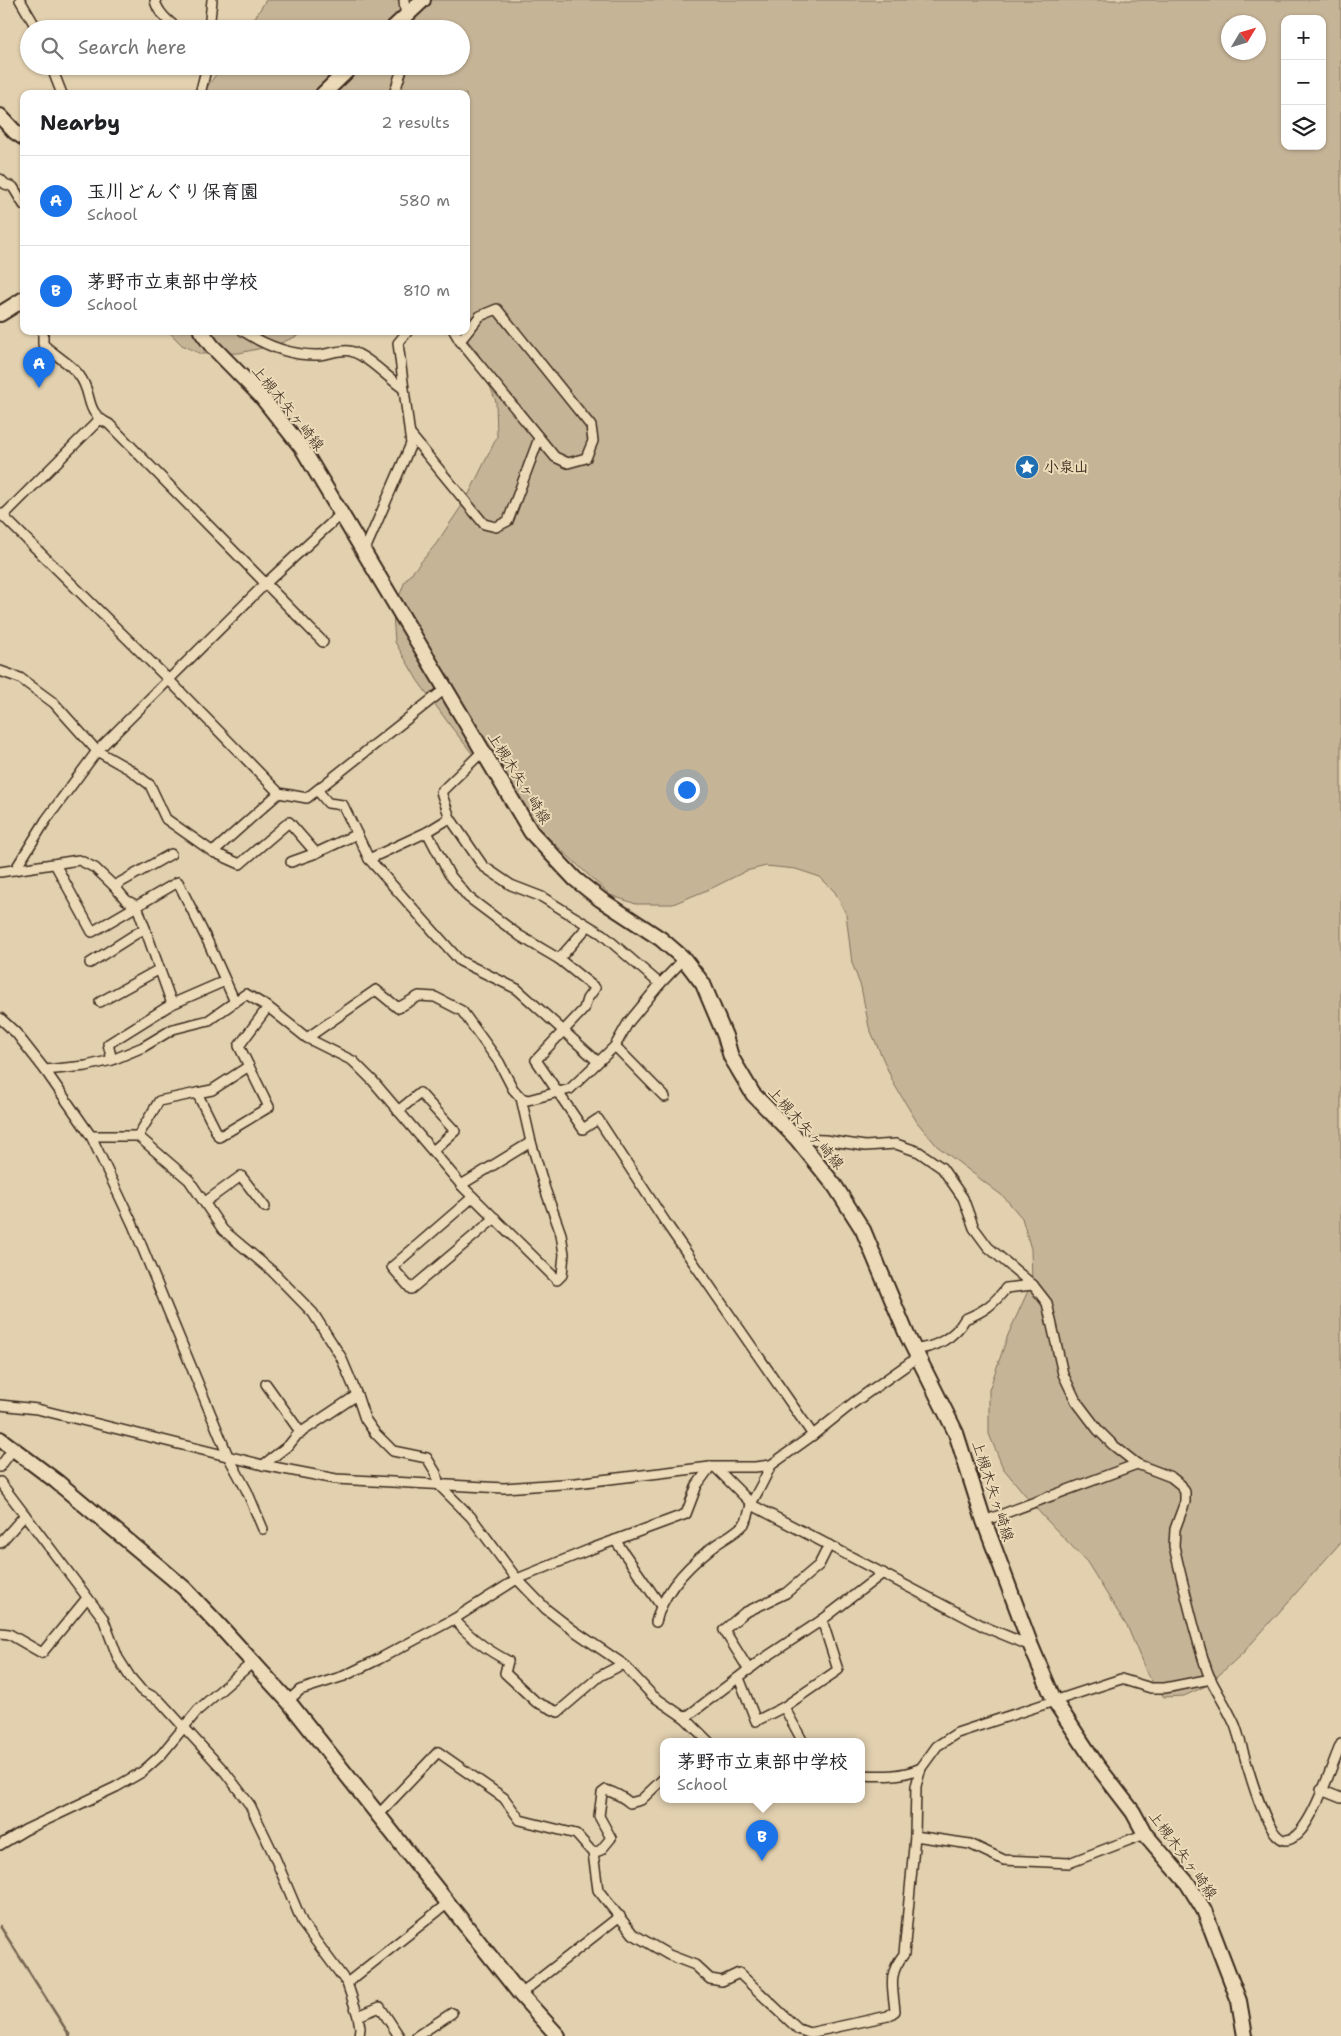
<!DOCTYPE html>
<meta charset="utf-8">
<style>
:root{--surface:#fff;--page:#f6f6f6;--text:#202124;--muted:#757577;--line:#e0e0e0;--accent:#1a73e8}
body{margin:0;font-family:"Shantell Sans","Klee One",sans-serif;background:var(--page);color:var(--text)}
.controls{position:absolute;right:15px;top:15px;display:grid;overflow:hidden;border-radius:10px;box-shadow:0 1px 4px #0004}
.controls button{width:45px;height:45px;display:grid;place-items:center;padding:0;border:0;border-bottom:1px solid var(--line);background:var(--surface);color:var(--text);font:25px sans-serif}
.compass{position:absolute;left:1221px;top:15px;width:45px;height:45px;border-radius:50%;background:var(--surface);box-shadow:0 1px 4px #0004;rotate:52deg}
.you{position:absolute;left:686px;top:789px;width:18px;height:18px;margin:-12px;border:4px solid #fff;border-radius:50%;background:#1a73e8;box-shadow:0 0 0 8px #1a73e833}
.badge{display:grid;place-items:center;width:32px;height:32px;border-radius:50%;background:var(--accent);color:#fff;font-size:16px;font-weight:700}
.pin{position:absolute;translate:-50% -41px;filter:drop-shadow(0 1px 2px #0008)}
.pin::after{content:'';position:absolute;top:26px;width:18px;height:15px;background:inherit;clip-path:polygon(0 0,100% 0,50% 100%)}
.popup{position:absolute;left:660px;top:1738px;width:205px;height:65px;box-sizing:border-box;display:grid;place-content:center;border-radius:10px;background:var(--surface);filter:drop-shadow(0 1px 4px #0005);font-size:16px;white-space:nowrap;color:var(--muted)}
.popup b{font-size:19px;color:var(--text)}
.popup::after{content:'';position:absolute;left:50%;top:100%;margin-left:-10px;border:10px solid transparent;border-top-color:var(--surface)}
.list{margin:0;padding:0;list-style:none}
h2{display:flex;justify-content:space-between;align-items:center;height:65px;margin:0;padding:0 20px;font-size:21px}
h2 small{font-size:16px;font-weight:400;color:var(--muted)}
.list li{display:grid;grid-template-columns:32px 1fr auto;gap:15px;align-items:center;box-sizing:border-box;height:90px;padding:0 20px;border-top:1px solid var(--line)}
.list b{display:block;font-size:19px;white-space:nowrap}
.list p{margin:0;font-size:16px;white-space:nowrap;color:var(--muted)}
.list em{font-size:16px;font-style:normal;color:var(--muted)}
.icon{flex:none;width:28px;height:28px;fill:none;stroke:currentColor;stroke-width:2;stroke-linecap:round;stroke-linejoin:round}
.map{position:relative;flex:none;width:1341px;height:2036px;overflow:hidden}
.search{position:absolute;background:var(--surface);box-shadow:0 1px 4px #0004;left:20px;top:20px;width:450px;height:55px;display:flex;align-items:center;gap:12px;box-sizing:border-box;padding:0 18px;border-radius:28px;color:var(--muted);font-size:19px}
.panel{position:absolute;background:var(--surface);box-shadow:0 1px 4px #0004;left:20px;top:90px;width:450px;height:245px;border-radius:10px}
.map>svg:first-child{display:block}
.green{fill:#c6b497;stroke:#806f5a;fill-rule:evenodd}
.lines{fill:none;stroke-linecap:round;stroke-linejoin:round}
.stream{stroke:#786552;stroke-width:2.5}
.street-casing{stroke:#3b2a1e;stroke-width:12}
.secondary-casing{stroke:#3b2a1e;stroke-width:18}
.street{stroke:#eddab8;stroke-width:9}
.secondary{stroke:#eddab8;stroke-width:14}
.labels{text-anchor:middle;dominant-baseline:central;stroke-width:4;stroke-linejoin:round;paint-order:stroke}
.street-label{font-size:15px;fill:#3b2a1e;stroke:#eddab8}
.poi-label{font-size:15px;font-weight:bold;fill:#3b2a1e;stroke:#eddab8;text-anchor:start}
</style>
<div class="map">
<svg width="1341" height="2036" viewBox="0 0 1341 2036">
<rect width="100%" height="100%" fill="#e2d0af"/>
<filter id="ink" filterUnits="userSpaceOnUse"><feTurbulence type="fractalNoise" baseFrequency=".02" numOctaves="2"/><feDisplacementMap in="SourceGraphic" scale="10" xChannelSelector="R" yChannelSelector="G"/><feConvolveMatrix kernelMatrix="1 2 1 2 8 2 1 2 1" color-interpolation-filters="sRGB"/></filter>
<g filter="url(#ink)">
<g class="green">
<path d="M266 0H1341V1542L1243 1653 1208 1685 1184 1696 1164 1697 1148 1676 1128 1628 1087 1562 1041 1514 1003 1468 989 1434V1390L1008 1335 1032 1282 1031 1249 1022 1218 1004 1197 937 1146 917 1122 894 1084 869 1027 861 987 852 963 846 914 835 892 820 877 796 869 766 866 746 871 712 888 673 904H636L610 895 513 805 452 728 418 681 395 642 393 613 405 581 436 544 467 498 497 437 496 402 478 353 460 331H466V94H202L222 66H461V29H248ZM1285 19H1322V146H1285ZM1228 22H1258V52H1228Z"/>
<path d="M168 331H309L276 345 239 353 201 354 182 345Z"/>
</g>
<g class="lines">
<path class="stream" d="M0 1926 70 2036"/>
<g class="street-casing">
<g id="street">
<path d="M20 0 37 29"/>
<path d="M155 0C157 12 168 21 178 29"/>
<path d="M404 0 407 29"/>
<path d="M209 29 212 0"/>
<path d="M51 66 62 94"/>
<path d="M200 94 207 66"/>
<path d="M394 94 403 66"/>
<path d="M0 179 5 184 13 187 24 205"/>
<path d="M43 331V344C54 355 70 363 79 375 94 394 83 412 109 424L323 642"/>
<path d="M243 331C266 346 291 356 319 355 328 354 342 349 350 351 367 355 389 379 404 389"/>
<path d="M454 331 460 341 555 457 568 463 586 458 593 441 591 426 497 309 480 316 460 341"/>
<path d="M410 434 484 524 496 527 508 521 539 438"/>
<path d="M0 513 169 680 279 793 307 798 445 689"/>
<path d="M3 516 99 420"/>
<path d="M364 552 411 444 398 343 408 331"/>
<path d="M0 671 20 678 54 703 97 751 129 769 150 785 166 819 213 852 279 793"/>
<path d="M483 751 441 792 450 818 483 866 511 885 542 897 602 934 660 984"/>
<path d="M318 791 328 803 343 805 357 834"/>
<path d="M450 818 427 832 369 859 460 961 517 989 597 1061"/>
<path d="M427 832 449 874 468 897 520 936 559 959 588 926"/>
<path d="M213 852 240 864 289 822 316 853 357 834 369 859"/>
<path d="M291 862 316 853"/>
<path d="M55 864 92 932 178 882 208 942 235 1002"/>
<path d="M15 870 46 820 97 751 265 584 342 513"/>
<path d="M0 872 79 860 95 868 114 886 171 854"/>
<path d="M114 886 126 900 137 906 172 1004 225 981"/>
<path d="M559 959 595 988 587 999 584 1009 536 1060 583 1129 598 1119 666 1223 813 1435"/>
<path d="M90 963 145 928"/>
<path d="M100 1002 158 970"/>
<path d="M0 1018 16 1033 45 1070 91 1136 133 1225 228 1456 247 1491 263 1529"/>
<path d="M615 1046 665 1097"/>
<path d="M112 1060 108 1044 172 1004"/>
<path d="M45 1070 86 1066 112 1060 143 1047 173 1029 209 1020 246 994 268 1007 307 1038 353 1061 373 1081 464 1188 557 1280 562 1275 564 1254 561 1234 545 1189 531 1142 521 1098 513 1089 499 1062 462 1011 435 997 419 996 398 1008 376 990 307 1038"/>
<path d="M197 1093 212 1090 249 1066"/>
<path d="M521 1098 528 1100 570 1089 615 1046 628 1023 660 984 684 959"/>
<path d="M398 1111 420 1093 455 1131 433 1151"/>
<path d="M91 1136H138L189 1180 223 1230 272 1271 313 1313 341 1357 357 1395 365 1419 375 1433 393 1451 427 1458 436 1473 439 1485 471 1517 517 1579 546 1609 573 1630 623 1664 653 1696 685 1718 709 1742"/>
<path d="M138 1136 159 1101 197 1093 219 1137 269 1107 239 1046 268 1007"/>
<path d="M797 1139 825 1140 865 1146 896 1144 919 1152 942 1168 963 1198 974 1228 988 1247 1033 1285 1047 1303 1063 1374 1076 1401 1098 1430 1113 1445 1137 1464 1171 1477 1181 1485 1185 1492V1502L1175 1529 1174 1546C1180 1573 1187 1600 1194 1627 1199 1644 1203 1662 1210 1678 1218 1694 1228 1709 1235 1725 1243 1745 1263 1840 1286 1840 1309 1840 1332 1763 1341 1744"/>
<path d="M461 1185 531 1142"/>
<path d="M473 1197 392 1267 411 1289 495 1218"/>
<path d="M205 1202 241 1176 265 1207"/>
<path d="M914 1349C934 1349 955 1337 965 1319 983 1312 994 1304 1006 1288L1033 1285"/>
<path d="M266 1384 301 1433"/>
<path d="M0 1405 37 1409 263 1465 336 1479 504 1488 576 1483 710 1467H755L771 1465 813 1435 853 1403 918 1357"/>
<path d="M263 1465 289 1445 297 1435 357 1395"/>
<path d="M0 1467 13 1449"/>
<path d="M716 1468 754 1506 985 1627 1031 1646"/>
<path d="M0 1482 103 1618 118 1658 130 1677 141 1690 159 1700 225 1772 250 1805 273 1853 303 1924 347 1983 358 2016 380 2007 399 2036"/>
<path d="M984 1521 1137 1464"/>
<path d="M615 1540 661 1606"/>
<path d="M0 1543 25 1515"/>
<path d="M454 1619C469 1637 487 1650 508 1661L505 1673 536 1702 558 1712 600 1676 623 1664"/>
<path d="M656 1622C663 1592 686 1568 710 1549 721 1540 735 1534 744 1524 749 1518 749 1509 752 1502 759 1490 765 1478 771 1465"/>
<path d="M0 1633 9 1634 42 1653 87 1598"/>
<path d="M749 1670 724 1630 744 1613 786 1593 819 1565 829 1545"/>
<path d="M739 1678 756 1721 784 1707 838 1670 822 1620"/>
<path d="M288 1701 300 1690 344 1676 379 1659 454 1619 517 1579 591 1549 686 1514 697 1485 710 1467"/>
<path d="M784 1707 803 1742"/>
<path d="M685 1718 760 1661 822 1620 883 1573"/>
<path d="M861 1775C882 1776 901 1777 921 1768"/>
<path d="M1321 1790 1341 1798"/>
<path d="M378 1815 438 1752 504 1798 520 1820 576 1834 593 1853 598 1890 633 1934 669 1955 695 1965 710 1979 722 1981 739 1973 798 2029 809 2033 888 2016 895 2011C893 1987 887 1975 904 1954L915 1836 916 1786 921 1768 937 1746 957 1733 1121 1679 1151 1688H1165L1211 1679"/>
<path d="M915 1836 970 1844 1004 1860 1069 1863 1145 1834"/>
<path d="M0 1845 25 1830 116 1787 142 1772 161 1755 198 1710 253 1662"/>
<path d="M593 1853 601 1850 611 1838 599 1816 602 1793 606 1790C615 1793 623 1797 630 1803L641 1800 663 1779"/>
<path d="M347 1983 448 1903"/>
<path d="M520 1994 620 1916"/>
<path d="M358 2016 360 2028 359 2036"/>
<path d="M417 2036 452 2013"/>
</g>
</g>
<g class="secondary-casing">
<g id="secondary">
<path d="M392 29 423 0"/>
<path d="M323 94 352 66"/>
<path d="M0 116 15 132 24 138"/>
<path d="M0 314 24 299"/>
<path d="M201 331 212 346 260 395 302 448 531 832 575 879 600 899 661 939 684 959 703 984 725 1036 731 1057 753 1094 797 1139 835 1186 863 1230 907 1335 956 1433 984 1521 1031 1646 1054 1700 1096 1764 1133 1812 1145 1834 1188 1884 1204 1910 1239 2001 1245 2036"/>
<path d="M0 1439 56 1481 158 1566 184 1588 218 1624 288 1701 520 1994 558 2036"/>
</g>
</g>
<use href="#street" class="street"/>
<use href="#secondary" class="secondary"/>
</g>
</g>
<defs>
<g id="sight-disc" transform="scale(1.25)"><circle r="9.5" fill="#1f6fb2" stroke="#eddab8"/><path d="M0-6L1.8-2.2L6-1.7L2.9 1.2L3.7 5.4L0 3.3L-3.7 5.4L-2.9 1.2L-6-1.7L-1.8-2.2Z" fill="#fff"/></g>
</defs>
<g fill-rule="evenodd">
<use href="#sight-disc" x="1027" y="467"/>
</g>
<g class="labels">
<g class="street-label">
<text transform="translate(288 408) rotate(51)">上槻木矢ヶ崎線</text>
<text transform="translate(519 778) rotate(58)">上槻木矢ヶ崎線</text>
<text transform="translate(806 1128) rotate(48)">上槻木矢ヶ崎線</text>
<text transform="translate(993 1491) rotate(72)">上槻木矢ヶ崎線</text>
<text transform="translate(1183 1855) rotate(54)">上槻木矢ヶ崎線</text>
</g>
<g class="poi-label">
<text x="1044" y="467">小泉山</text>
</g>
</g>
</svg>
<div class="controls">
<button>+</button>
<button>−</button>
<button><svg class="icon" aria-label="layers" viewBox="0 0 24 24"><path d="M12 4l9 5-9 5-9-5zM3 14l9 5 9-5"/></svg></button>
</div>
<svg class="compass" viewBox="-18 -18 36 36"><path d="M0-13l5 13h-10z" fill="#e53935"/><path d="M0 13l5-13h-10z" fill="#757577"/></svg>
<div class="you"></div>
<div class="pin badge" style="left:39px;top:388px">A</div>
<div class="pin badge" style="left:762px;top:1861px">B</div>
<div class="popup"><b>茅野市立東部中学校</b>School</div>
<div class="search"><svg class="icon" aria-label="search" viewBox="0 0 24 24"><circle cx="10" cy="10" r="6"/><path d="M15 15l6 6"/></svg>Search here</div>
<section class="panel">
<h2>Nearby<small>2 results</small></h2>
<ul class="list">
<li><span class="badge">A</span><div><b>玉川どんぐり保育園</b><p>School</p></div><em>580 m</em></li>
<li><span class="badge">B</span><div><b>茅野市立東部中学校</b><p>School</p></div><em>810 m</em></li>
</ul>
</section>
</div>
